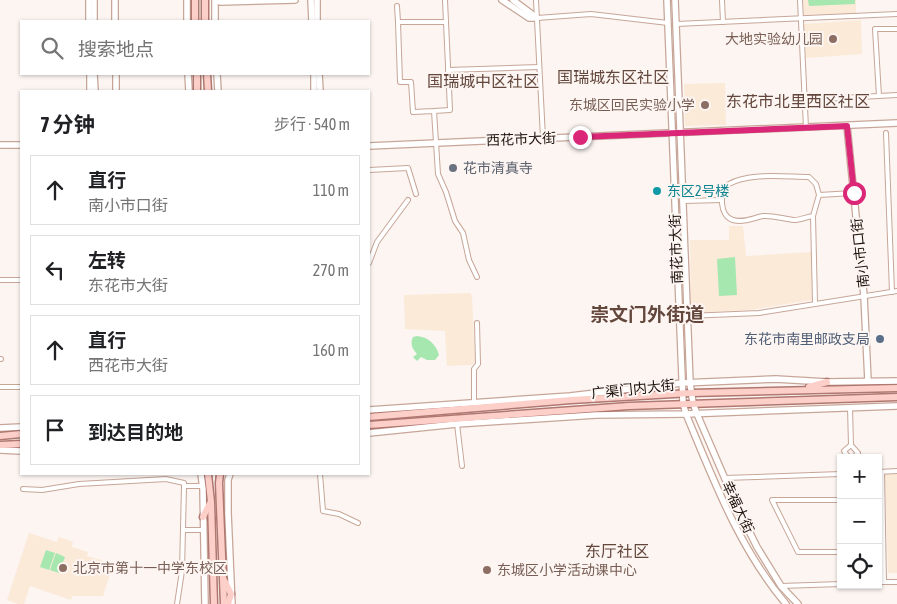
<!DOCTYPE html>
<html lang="zh">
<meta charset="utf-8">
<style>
:root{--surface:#fff;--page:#f6f6f6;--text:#202124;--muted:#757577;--line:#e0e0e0}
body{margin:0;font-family:"Asap Condensed","Noto Sans SC",sans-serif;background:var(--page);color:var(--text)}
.controls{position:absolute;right:15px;bottom:15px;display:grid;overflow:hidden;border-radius:0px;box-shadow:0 1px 4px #0004}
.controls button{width:45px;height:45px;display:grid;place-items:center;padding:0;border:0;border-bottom:1px solid var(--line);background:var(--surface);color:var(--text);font:25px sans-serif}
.stop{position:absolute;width:15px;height:15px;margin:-11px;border:4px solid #db2777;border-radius:50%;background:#fff}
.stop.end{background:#db2777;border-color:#fff;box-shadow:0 1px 5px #0008}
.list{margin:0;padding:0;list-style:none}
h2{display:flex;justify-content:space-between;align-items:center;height:65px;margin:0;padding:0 20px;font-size:21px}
h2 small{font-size:16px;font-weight:400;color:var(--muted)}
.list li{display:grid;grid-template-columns:32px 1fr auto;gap:15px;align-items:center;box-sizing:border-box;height:70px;margin:0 10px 10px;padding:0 10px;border:1px solid var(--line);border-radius:0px}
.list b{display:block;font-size:19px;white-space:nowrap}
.list p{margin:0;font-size:16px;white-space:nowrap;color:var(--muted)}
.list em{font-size:16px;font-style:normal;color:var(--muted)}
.icon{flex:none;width:28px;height:28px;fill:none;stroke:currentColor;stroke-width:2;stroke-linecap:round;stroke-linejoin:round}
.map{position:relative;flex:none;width:897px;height:604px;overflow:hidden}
.search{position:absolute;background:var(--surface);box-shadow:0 1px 4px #0004;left:20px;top:20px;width:350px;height:55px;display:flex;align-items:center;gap:12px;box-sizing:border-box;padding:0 18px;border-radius:0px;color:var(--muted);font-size:19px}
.panel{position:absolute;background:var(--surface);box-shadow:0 1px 4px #0004;left:20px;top:90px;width:350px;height:385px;border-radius:0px}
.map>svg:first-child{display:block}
.education{fill:#fbead8}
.pitch{fill:#a6e7b0}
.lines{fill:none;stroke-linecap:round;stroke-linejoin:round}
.street-casing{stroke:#c7a698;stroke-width:6}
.secondary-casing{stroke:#c7a698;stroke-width:8}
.primary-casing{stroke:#af7870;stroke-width:9}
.street{stroke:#fff;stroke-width:4}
.secondary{stroke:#fff;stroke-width:5.5}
.primary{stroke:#fdcfc9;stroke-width:6}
.route{stroke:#db2777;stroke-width:6}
.education-dot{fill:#8d6e63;stroke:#fcf5f2;stroke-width:2}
.worship-dot{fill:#6b7280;stroke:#fcf5f2;stroke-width:2}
.culture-dot{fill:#0f9aa8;stroke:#fcf5f2;stroke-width:2}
.service-dot{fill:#5c6f8a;stroke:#fcf5f2;stroke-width:2}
.labels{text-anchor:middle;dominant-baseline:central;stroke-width:4;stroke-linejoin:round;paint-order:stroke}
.education-label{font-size:14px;fill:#785e54;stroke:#fcf5f2;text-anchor:end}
.street-label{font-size:14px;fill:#1f130e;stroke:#fcf5f2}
.worship-label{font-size:14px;fill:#5b616d;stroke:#fcf5f2;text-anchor:start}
.culture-label{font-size:14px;fill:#0d838f;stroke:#fcf5f2;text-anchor:start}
.service-label{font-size:14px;fill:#4e5e75;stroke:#fcf5f2;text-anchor:end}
.quarter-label{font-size:16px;fill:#64473c;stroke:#fcf5f2}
.district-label{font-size:19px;font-weight:bold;fill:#64473c;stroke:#fcf5f2}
</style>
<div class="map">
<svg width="897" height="604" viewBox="0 0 897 604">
<rect width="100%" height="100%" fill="#fcf5f2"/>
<g class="education">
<path d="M803 0H856V13L804 15Z"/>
<path d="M861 20 862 54 806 58 804 24Z"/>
<path d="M725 83 726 125 685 126 684 84Z"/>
<path d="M729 226H743L746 256 811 252 812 300 750 310 691 313 690 240H729Z"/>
<path d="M470 293 472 296 475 363 471 365 447 366 445 331 405 329 404 295Z"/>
<path d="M897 472V573H888L885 473Z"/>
<path d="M29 533 57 542 59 537 73 542 72 547 88 552 87 556 101 560 108 566 111 571 103 596H72L71 600 30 586 24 604H18L7 600Z"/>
</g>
<g class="pitch">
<path d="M808 0H855V4L809 6Z"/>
<path d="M735 257 737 295 719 296 717 259Z"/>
<path d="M417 336C428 337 436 344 439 355L435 360H427L421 357 417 361 413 357 417 354C412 349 410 343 413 337Z"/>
<path d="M46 550 55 553 49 570 40 567Z"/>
<path d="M56 553 65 557 59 573 50 570Z"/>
</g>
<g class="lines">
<g class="street-casing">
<g id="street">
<path d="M445 0 446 22"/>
<path d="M536 0 543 138"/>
<path d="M722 0 723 22"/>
<path d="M800 0 806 128"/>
<path d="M397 6 398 22"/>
<path d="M537 18 591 14 668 23"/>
<path d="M676 24 897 14"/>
<path d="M448 70 539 67"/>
<path d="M879 96 875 29H897"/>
<path d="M804 100 897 95"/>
<path d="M434 111 450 110 446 22H398L400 82H411L413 112 434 111 438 174 446 192 455 221 463 233 469 260 477 277"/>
<path d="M886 133 892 292"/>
<path d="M369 170 408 168 416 194"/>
<path d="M819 195 813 216C806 217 800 220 794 220 784 219 772 215 763 216 753 218 744 223 733 220 719 216 719 191 729 184 749 172 787 177 809 177L816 184 819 195 853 193"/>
<path d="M684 201 722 200"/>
<path d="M813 216 815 303"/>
<path d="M369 263 377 242 408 200"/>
<path d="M0 280H21"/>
<path d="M688 316 759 313 897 291"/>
<path d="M0 359H1"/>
<path d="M0 387H21"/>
<path d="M474 403V369L478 364 477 323"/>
<path d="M850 408 851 445"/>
<path d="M457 424 462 466"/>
<path d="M849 458 844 451 851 445 858 453 853 458"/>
<path d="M878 472 897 471"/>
<path d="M882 472 884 582"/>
<path d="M320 474 323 511 339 514 358 523"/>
<path d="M724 478 841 474"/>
<path d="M23 489 42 490 79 484 166 479 184 483V486"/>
<path d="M841 500H772L798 552H841"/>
<path d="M183 530H203"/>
<path d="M878 582H897"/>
<path d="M781 586 841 584"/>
<path d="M177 604 182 571 184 486H203"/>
</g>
</g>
<g class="secondary-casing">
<g id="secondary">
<path d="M89 0V21"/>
<path d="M94 0V21"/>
<path d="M115 0V21"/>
<path d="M187 0V21"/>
<path d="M215 0V21"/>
<path d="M217 0 220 2 295 0"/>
<path d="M311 0 312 21"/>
<path d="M317 0V21"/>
<path d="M502 0 529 18H537"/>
<path d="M513 0 537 18"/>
<path d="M667 0 683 403 686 414C714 481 739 548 786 604"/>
<path d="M675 0 690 383 693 403 697 414 738 509 757 547 781 586 798 604"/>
<path d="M90 74V91"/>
<path d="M94 74 95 91"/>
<path d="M188 74 189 91"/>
<path d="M217 74 218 91"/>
<path d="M314 74V91"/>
<path d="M319 74 320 91"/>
<path d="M116 91V74"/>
<path d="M847 126 864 296 868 381"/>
<path d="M0 145H21"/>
<path d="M369 146 897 123"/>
<path d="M369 410 570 396 682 383 776 379 827 382 897 381"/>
<path d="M0 428 21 427"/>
<path d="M369 433 457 424 596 415 686 414 897 406"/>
<path d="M0 450 21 451"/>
<path d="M201 474 203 489 205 604"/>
<path d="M230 474 228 480V513L232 604"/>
</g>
</g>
<g class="primary-casing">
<g id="primary">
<path d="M195 0V21"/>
<path d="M205 0V21"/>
<path d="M197 74V91"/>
<path d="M207 74 208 91"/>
<path d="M809 387 827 382"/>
<path d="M369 417 571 400 691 393 897 388"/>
<path d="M369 425 629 406 897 397"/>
<path d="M0 436 21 434"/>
<path d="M0 445 21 444"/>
<path d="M208 474 211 502 214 604"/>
<path d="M220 474 219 483 224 604"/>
<path d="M203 517 210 503"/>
<path d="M224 580 231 594 228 604"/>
</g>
</g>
<use href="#street" class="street"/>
<use href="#secondary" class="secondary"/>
<use href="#primary" class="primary"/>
</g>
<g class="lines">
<path class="route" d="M580 137 847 126 854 193"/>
</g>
<g class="education-dot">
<circle cx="833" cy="39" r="5"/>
<circle cx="705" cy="105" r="5"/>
<circle cx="63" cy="568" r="5"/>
<circle cx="487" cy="570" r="5"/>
</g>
<circle class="worship-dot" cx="453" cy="168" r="5"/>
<circle class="culture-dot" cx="657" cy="191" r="5"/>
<circle class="service-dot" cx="880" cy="339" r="5"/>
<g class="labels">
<g class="education-label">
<text x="823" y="39">大地实验幼儿园</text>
<text x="695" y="105">东城区回民实验小学</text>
<text x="73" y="568" text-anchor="start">北京市第十一中学东校区</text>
<text x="497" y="570" text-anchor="start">东城区小学活动课中心</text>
</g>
<g class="street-label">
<text transform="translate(521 139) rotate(-2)">西花市大街</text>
<text transform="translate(676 249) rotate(-92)">南花市大街</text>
<text transform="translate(860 253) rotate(-96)">南小市口街</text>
<text transform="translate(633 389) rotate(-6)">广渠门内大街</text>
<text transform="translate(738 507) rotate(65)">幸福大街</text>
</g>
<g class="worship-label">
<text x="463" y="168">花市清真寺</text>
</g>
<g class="culture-label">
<text x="667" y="191">东区2号楼</text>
</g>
<g class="service-label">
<text x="870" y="339">东花市南里邮政支局</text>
</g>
<g class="quarter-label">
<text x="613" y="77">国瑞城东区社区</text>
<text x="483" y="81">国瑞城中区社区</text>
<text x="798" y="101">东花市北里西区社区</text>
<text x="617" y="551">东厅社区</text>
</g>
<g class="district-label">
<text x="647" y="314">崇文门外街道</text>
</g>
</g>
</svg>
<div class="controls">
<button>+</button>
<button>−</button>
<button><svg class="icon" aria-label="locate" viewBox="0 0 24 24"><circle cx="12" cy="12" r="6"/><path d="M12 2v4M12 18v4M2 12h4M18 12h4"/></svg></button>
</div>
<div class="stop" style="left:854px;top:193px"></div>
<div class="stop end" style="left:580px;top:137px"></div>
<div class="search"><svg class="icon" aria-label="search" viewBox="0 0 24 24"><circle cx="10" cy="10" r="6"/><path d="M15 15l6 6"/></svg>搜索地点</div>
<section class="panel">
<h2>7 分钟<small>步行 · 540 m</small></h2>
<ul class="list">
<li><svg class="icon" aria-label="ahead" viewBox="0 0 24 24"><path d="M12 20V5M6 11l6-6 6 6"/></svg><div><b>直行</b><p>南小市口街</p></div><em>110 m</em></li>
<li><svg class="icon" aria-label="left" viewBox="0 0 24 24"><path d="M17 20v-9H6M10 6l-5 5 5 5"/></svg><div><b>左转</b><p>东花市大街</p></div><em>270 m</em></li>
<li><svg class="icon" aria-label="ahead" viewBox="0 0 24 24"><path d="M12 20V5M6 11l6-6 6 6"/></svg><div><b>直行</b><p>西花市大街</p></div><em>160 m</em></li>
<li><svg class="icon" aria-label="arrive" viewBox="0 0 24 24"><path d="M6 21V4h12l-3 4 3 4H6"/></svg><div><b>到达目的地</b></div></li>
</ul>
</section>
</div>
